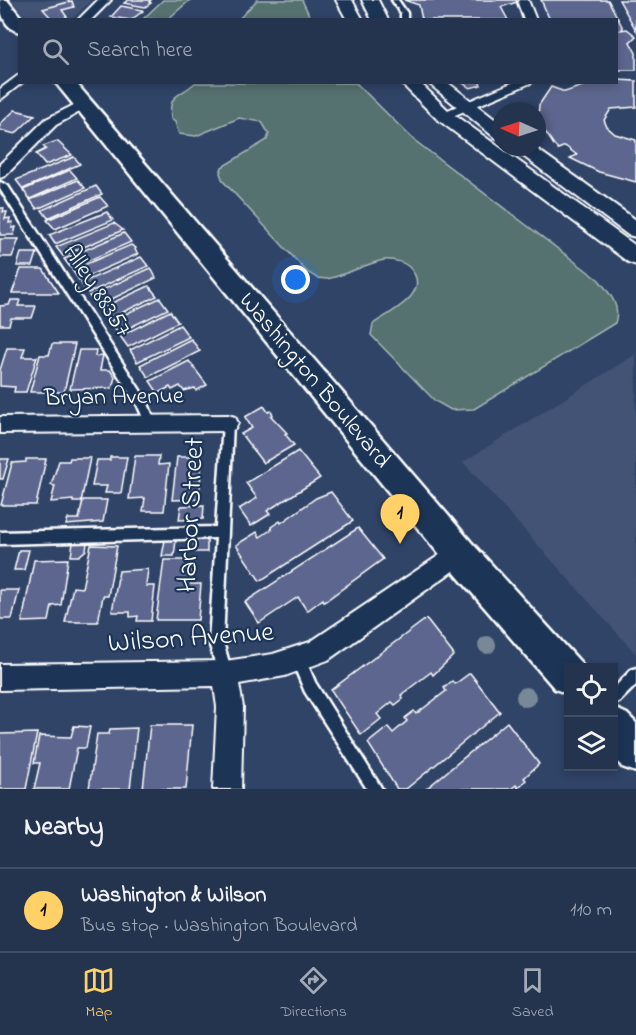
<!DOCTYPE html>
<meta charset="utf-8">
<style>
:root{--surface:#24334e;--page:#303f58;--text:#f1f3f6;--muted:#a3aab6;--line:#414e66;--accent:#ffd166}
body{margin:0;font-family:"Indie Flower",sans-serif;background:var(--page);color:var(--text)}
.controls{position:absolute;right:18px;bottom:18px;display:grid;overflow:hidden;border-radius:0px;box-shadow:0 3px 9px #0003}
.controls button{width:54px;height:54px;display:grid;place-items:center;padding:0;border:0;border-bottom:2px solid var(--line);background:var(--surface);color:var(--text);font:30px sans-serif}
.compass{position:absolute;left:492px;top:102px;width:54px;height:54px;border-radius:50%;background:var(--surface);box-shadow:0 3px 9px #0003;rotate:273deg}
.you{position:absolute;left:296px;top:280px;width:21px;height:21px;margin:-15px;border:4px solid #fff;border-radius:50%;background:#1a73e8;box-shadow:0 0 0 9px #1a73e833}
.badge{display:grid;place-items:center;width:39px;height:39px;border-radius:50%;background:var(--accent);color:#111;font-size:20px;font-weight:700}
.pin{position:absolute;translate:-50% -50px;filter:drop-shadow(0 2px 3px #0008)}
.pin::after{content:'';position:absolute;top:32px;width:21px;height:18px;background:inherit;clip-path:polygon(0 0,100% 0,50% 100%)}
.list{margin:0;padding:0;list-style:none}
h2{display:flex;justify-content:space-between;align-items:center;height:78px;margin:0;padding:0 24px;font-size:26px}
h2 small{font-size:20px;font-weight:400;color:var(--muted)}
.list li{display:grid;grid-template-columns:39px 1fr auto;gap:18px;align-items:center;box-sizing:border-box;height:84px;padding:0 24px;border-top:2px solid var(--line)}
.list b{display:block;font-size:22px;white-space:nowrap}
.list p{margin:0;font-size:20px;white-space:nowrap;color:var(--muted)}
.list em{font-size:20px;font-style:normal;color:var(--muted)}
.icon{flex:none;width:33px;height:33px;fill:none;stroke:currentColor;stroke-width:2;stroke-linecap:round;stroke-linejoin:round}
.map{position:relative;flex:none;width:636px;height:789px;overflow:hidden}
.search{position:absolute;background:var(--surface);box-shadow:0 3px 9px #0003;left:18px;right:18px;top:18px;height:66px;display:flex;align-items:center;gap:15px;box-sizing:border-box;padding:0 21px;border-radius:0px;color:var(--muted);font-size:22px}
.sheet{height:162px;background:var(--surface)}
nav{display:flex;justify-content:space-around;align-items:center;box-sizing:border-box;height:84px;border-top:2px solid var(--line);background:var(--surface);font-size:16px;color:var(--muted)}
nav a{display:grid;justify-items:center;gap:3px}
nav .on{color:var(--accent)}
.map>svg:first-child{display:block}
.built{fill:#425276}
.green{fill:#55716f;stroke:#aab8b7;stroke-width:1.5}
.building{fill:#5d668e;stroke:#fff;stroke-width:1.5}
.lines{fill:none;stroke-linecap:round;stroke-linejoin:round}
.service-casing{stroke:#fff;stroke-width:5}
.minor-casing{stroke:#fff;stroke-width:4}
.tertiary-casing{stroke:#fff;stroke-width:4}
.secondary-casing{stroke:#fff;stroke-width:5}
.service{fill:#1d3557;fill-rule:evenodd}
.minor{fill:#1d3557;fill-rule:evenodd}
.tertiary{fill:#1d3557;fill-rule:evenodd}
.secondary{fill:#1d3557;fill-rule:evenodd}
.tree{fill:#788897}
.labels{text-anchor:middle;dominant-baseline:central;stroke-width:4.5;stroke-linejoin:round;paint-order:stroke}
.street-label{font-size:24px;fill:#fff;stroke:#1d3557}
.near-street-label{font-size:28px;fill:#fff;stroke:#1d3557}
</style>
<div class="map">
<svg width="636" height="789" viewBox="0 0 636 789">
<rect width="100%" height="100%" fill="#304468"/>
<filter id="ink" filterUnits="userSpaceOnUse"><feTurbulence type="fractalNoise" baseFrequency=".0167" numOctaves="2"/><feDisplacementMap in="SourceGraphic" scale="12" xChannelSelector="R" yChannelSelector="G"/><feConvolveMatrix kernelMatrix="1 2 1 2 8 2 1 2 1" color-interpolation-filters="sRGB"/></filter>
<g filter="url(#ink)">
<g class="built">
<path d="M11 0H91L71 20 27 19Z"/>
<path d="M636 354V654L463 462Z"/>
</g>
<g class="green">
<path d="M163 0H190L168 19H143Z"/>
<path d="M257 0H302L311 19H239Z"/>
<path d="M195 83H356L414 140 599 280C610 294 621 305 615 323L474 409 451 410 435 401 371 335 373 324C390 312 433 293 410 268 405 262 392 259 384 260 365 264 346 275 327 279L317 278 307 272 223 181 220 173 222 167 267 140 269 134 262 122 239 118 196 136 179 134 175 122 171 119C168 93 179 97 195 83Z"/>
</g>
<g class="building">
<path d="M128 0H151L149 2 151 3 145 7 124 3Z"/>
<path d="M404 0H516L517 2 501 7 508 20H422L419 5Z"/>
<path d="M541 0H608L623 28 621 30 627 29 636 36 630 42 636 53V70H616V20H550Z"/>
<path d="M619 0H636V30Z"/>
<path d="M72 1 74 7 62 10 67 17 60 20H53L43 9Z"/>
<path d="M121 6 142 10 143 11 131 20 111 17Z"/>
<path d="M617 80 636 81V107L611 109 604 120 607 127 615 134 636 140V182L599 172 570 158 577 155 565 146 558 149 554 145 538 121 539 105 551 87 565 92 591 83Z"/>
<path d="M461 82H480L481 85 470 88Z"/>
<path d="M15 110 35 115 15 134 0 130V124Z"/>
<path d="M57 141 72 155 45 165 36 154 46 149 43 146Z"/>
<path d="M74 157 80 164 23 189 16 180Z"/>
<path d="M70 170 77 178 30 199 23 190Z"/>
<path d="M78 180 85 188 37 209 30 200Z"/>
<path d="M96 186 102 194 48 218 42 210Z"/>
<path d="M100 197 108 206 55 229 47 220Z"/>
<path d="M0 208H4L3 212H7L5 219 10 218 9 223 13 222 12 228 16 227 14 235H0Z"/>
<path d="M107 212 113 220 55 244 49 235Z"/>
<path d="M114 223 123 230 63 256 56 247Z"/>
<path d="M124 233 131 242 71 268 64 259Z"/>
<path d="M0 239H19L12 257H0Z"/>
<path d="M131 245 136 248 135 250 138 254 79 280 72 270Z"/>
<path d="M21 253H37L33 266H17Z"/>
<path d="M141 257 148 266 88 293 81 283Z"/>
<path d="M151 268 156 278 97 306 89 296Z"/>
<path d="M21 269H43L59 293H12Z"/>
<path d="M149 286 157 296 108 319 101 308Z"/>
<path d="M160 298 168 309 118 333 110 321Z"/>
<path d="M11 300H20L18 306H36L32 318H11L9 325H0V306L9 305Z"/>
<path d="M170 311 178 322 128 347 120 336Z"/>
<path d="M180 325 189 337 137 362 130 350Z"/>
<path d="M191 339 200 351 148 377 140 365Z"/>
<path d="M52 344H75L64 392H30L40 355H49Z"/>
<path d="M7 348H25L22 357H37L26 392H14L15 387 0 386V370Z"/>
<path d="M79 350H96L95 356 103 355 100 370H110L115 377 112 388 70 389Z"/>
<path d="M189 361 207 385 196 391 195 388 184 391 180 386 172 390 170 387 158 393 150 381Z"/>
<path d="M264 406 268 412 271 411 273 415 271 416 287 433 285 434 294 445 263 463 241 434 252 428 245 417Z"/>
<path d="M298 451 320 478 267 511 270 514 251 526 239 509 257 498 246 483Z"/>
<path d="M135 456H159L158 465 169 464 164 511H143L145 498 129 499Z"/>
<path d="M110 457H127L121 493H105L107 486H92L97 460H110Z"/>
<path d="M177 457H202L199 499 172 500Z"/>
<path d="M70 458H90L81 502H73V500L51 502 55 486 51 485 59 461H69Z"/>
<path d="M0 459H9L3 479H0Z"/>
<path d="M26 459H46L36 505H1L12 463 26 462Z"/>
<path d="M331 492 353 521 260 581 236 545 257 532 260 537 272 529 271 527 280 521 281 523 316 498Z"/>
<path d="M83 500H107L103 522 66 525 68 519H79Z"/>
<path d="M204 505 203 519 179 520 181 506Z"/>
<path d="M358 528 383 559 324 602 323 599 307 611 298 597 259 623 245 602Z"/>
<path d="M207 539V552H193L195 540Z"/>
<path d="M165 540H176L174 556H162Z"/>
<path d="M73 543H87L86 550 79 556H71Z"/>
<path d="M91 545 117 546 108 596H103L98 622H65L73 587 82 588Z"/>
<path d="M19 550H29L24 570H14Z"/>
<path d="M68 559 61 605 52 606 49 621 22 622 34 560Z"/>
<path d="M164 560H194L191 584H201L198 620H156Z"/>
<path d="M148 569 146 586H155L151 621H137L138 616 130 617V612H112L119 571Z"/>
<path d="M0 590H19L12 619H0Z"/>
<path d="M426 619 454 655 433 675 431 672 401 695 403 699 395 705 392 702 377 714 381 719 361 735 331 690Z"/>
<path d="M470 673 500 712 406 789H397L368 743 388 727 393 733 407 721 405 718 414 711 416 714 446 691 444 688 452 681 455 684Z"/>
<path d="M507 722 539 764 524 778 526 780 518 788 516 785 511 789H426Z"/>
<path d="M150 725H192L186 789H143Z"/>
<path d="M74 726 90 727 86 748H77L69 789H34L40 763H34L39 736 71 737Z"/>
<path d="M137 728 130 789H89L97 734H109L110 729Z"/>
<path d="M37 733 26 789H0V734Z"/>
</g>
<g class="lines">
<g class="service-casing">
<g id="service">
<path d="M392 0H398L407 13V20H401V13Z"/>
<path d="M0 182 8 186 147 401 155 422 154 425 150 427 146 425 138 406 0 189Z"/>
<path d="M228 418 232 420 233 423 223 642 232 673 230 678 225 680 220 678 218 673 209 642 216 538 0 544V532L216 527 223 423 224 420Z"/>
<path d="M299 654 304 656 315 682 382 789H367L305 692 292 661 294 656Z"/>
<path d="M636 668V685L619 702 614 704V688L631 670Z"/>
</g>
</g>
<g class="minor-casing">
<g id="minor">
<path d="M98 0H111L91 20H78Z"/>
<path d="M520 0H528L536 20H524L518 3Z"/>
<path d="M20 74V82H23L0 100V89Z"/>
<path d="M514 82H533L448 118 443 119 436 115Z"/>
<path d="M82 101 87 102V108L56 125 5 176 0 178V164L46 119Z"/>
<path d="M228 415 235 417 238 423 235 429 228 431 0 433V417Z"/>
<path d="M459 542 467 545 470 553 467 561 328 660 285 676 239 684 243 707 241 789H213L217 707 214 686 0 690V664L225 661 273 654 310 642Z"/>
</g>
</g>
<g class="tertiary-casing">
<g id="tertiary">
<path d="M336 0H352L363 20H347Z"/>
<path d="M362 0H378L388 20H372Z"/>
<path d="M400 82H419L449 111 636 246V265L628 262 437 119Z"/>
<path d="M427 82H447L501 124V139L494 137Z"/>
<path d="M511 147H534L636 220V237L628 235Z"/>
</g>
</g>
<g class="secondary-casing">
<g id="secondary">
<path d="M0 0H7L23 20H20V32C5 29 0 13 0 0Z"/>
<path d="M55 82H75L471 542 581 663 583 668H568V694L555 689 447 564Z"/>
<path d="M614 708 627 714 636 723V772L622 767 614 756Z"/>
</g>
</g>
<use href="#service" class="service"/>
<use href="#minor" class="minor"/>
<use href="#tertiary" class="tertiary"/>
<use href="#secondary" class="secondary"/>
</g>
<g class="tree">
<circle cx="487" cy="645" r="9"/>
<circle cx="526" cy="697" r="10"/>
</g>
</g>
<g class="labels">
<g class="street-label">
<text transform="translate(96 291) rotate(57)">Alley 88357</text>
<text transform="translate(314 381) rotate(50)">Washington Boulevard</text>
<text transform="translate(114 398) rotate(-1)">Bryan Avenue</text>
</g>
<g class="near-street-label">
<text transform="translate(192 515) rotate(-87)">Harbor Street</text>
<text transform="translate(191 639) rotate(-4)">Wilson Avenue</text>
</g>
</g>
</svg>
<div class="controls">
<button><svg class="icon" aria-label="locate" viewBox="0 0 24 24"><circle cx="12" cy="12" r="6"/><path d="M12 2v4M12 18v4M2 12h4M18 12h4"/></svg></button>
<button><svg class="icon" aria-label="layers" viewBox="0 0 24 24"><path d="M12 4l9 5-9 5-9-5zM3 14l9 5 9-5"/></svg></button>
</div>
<svg class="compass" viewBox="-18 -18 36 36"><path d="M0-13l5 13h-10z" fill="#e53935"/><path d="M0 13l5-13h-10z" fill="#a3aab6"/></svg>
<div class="you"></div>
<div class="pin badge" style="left:400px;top:544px">1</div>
<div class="search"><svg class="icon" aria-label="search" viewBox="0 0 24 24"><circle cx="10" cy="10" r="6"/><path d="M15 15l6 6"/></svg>Search here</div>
</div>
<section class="sheet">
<h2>Nearby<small></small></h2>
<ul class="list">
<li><span class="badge">1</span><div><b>Washington &amp; Wilson</b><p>Bus stop · Washington Boulevard</p></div><em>110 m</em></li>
</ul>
</section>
<nav>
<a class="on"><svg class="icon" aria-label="map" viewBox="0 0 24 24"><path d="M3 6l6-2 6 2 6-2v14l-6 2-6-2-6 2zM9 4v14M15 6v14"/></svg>Map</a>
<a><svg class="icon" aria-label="directions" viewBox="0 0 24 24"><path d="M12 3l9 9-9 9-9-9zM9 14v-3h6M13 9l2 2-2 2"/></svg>Directions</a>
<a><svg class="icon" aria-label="saved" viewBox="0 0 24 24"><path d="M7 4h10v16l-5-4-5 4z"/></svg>Saved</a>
</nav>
